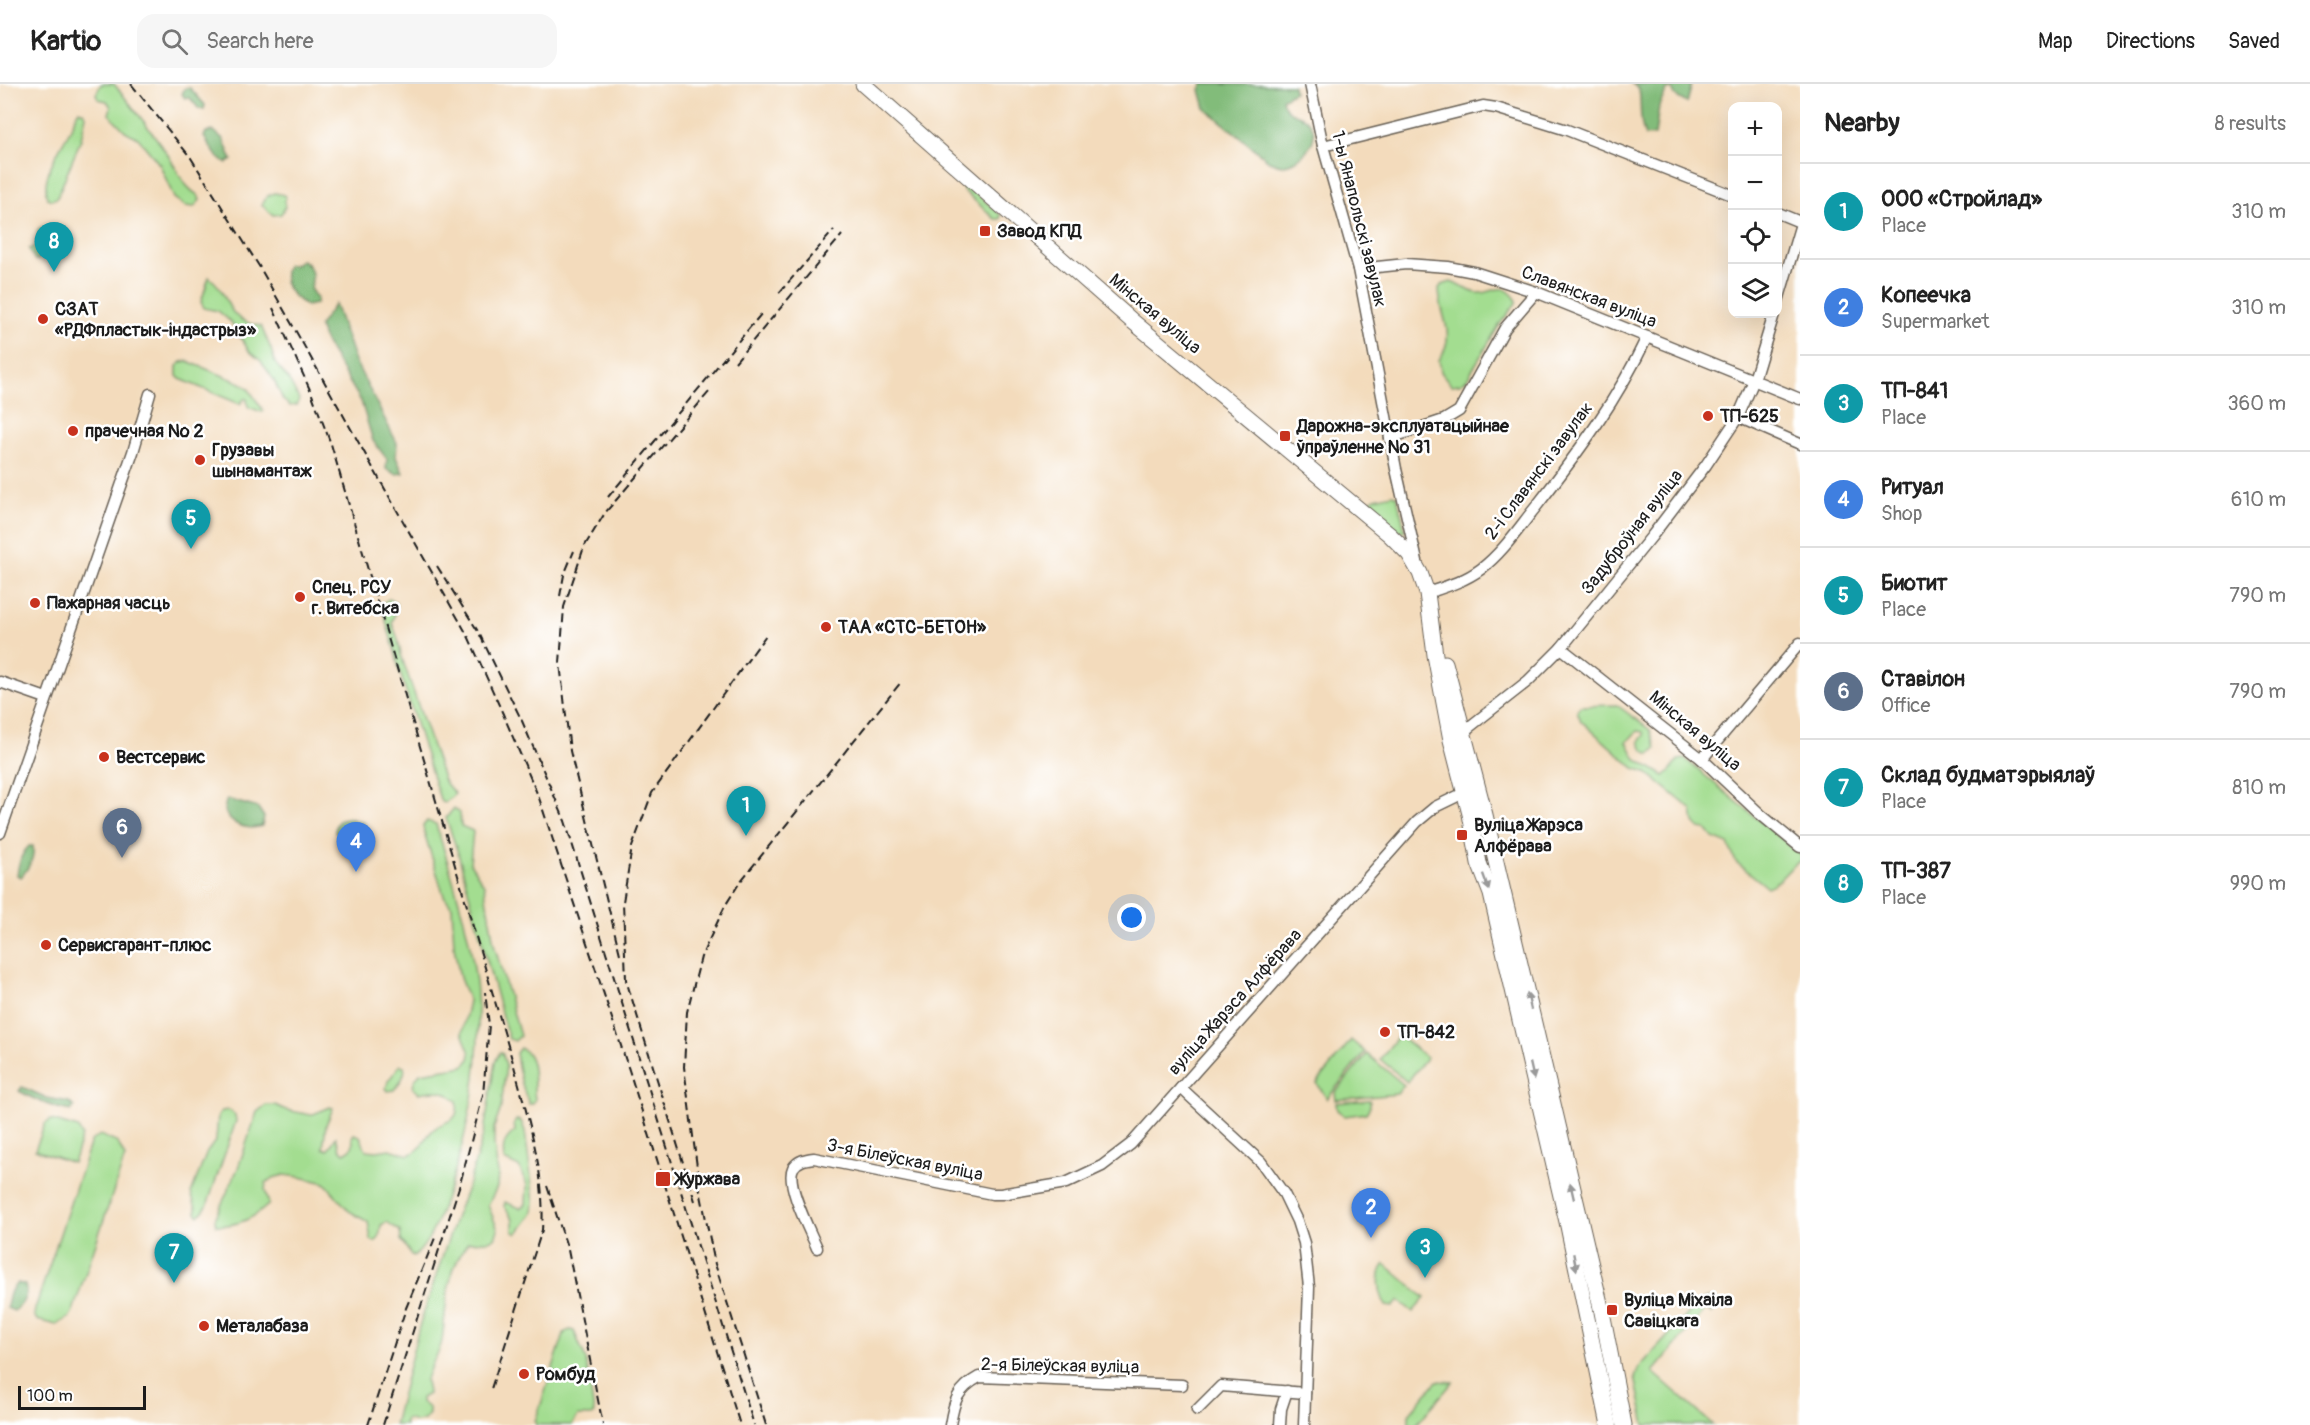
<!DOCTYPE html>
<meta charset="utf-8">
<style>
:root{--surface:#fff;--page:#f6f6f6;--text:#222;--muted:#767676;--line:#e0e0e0;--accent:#2563eb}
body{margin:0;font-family:Pangolin,sans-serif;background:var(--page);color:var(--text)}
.controls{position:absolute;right:18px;top:18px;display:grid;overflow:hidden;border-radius:12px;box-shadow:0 6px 24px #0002}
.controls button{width:54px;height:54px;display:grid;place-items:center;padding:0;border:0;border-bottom:2px solid var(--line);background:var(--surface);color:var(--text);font:30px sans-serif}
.scale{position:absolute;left:18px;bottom:15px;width:128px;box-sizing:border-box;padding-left:6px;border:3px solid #1c1c1c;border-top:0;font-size:16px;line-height:21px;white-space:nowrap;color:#1c1c1c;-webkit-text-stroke:4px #fff;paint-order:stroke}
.you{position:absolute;left:1132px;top:834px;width:21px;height:21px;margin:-15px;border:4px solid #fff;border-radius:50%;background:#1a73e8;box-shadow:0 0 0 9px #1a73e833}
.badge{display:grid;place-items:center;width:39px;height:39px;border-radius:50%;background:var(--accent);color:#fff;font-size:20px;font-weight:700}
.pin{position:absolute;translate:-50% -50px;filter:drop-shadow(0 2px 3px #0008)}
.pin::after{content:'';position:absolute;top:32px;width:21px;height:18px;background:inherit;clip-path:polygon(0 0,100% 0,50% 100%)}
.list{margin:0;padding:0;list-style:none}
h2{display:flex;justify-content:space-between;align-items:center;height:78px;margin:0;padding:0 24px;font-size:26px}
h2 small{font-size:20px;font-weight:400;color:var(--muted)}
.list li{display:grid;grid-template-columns:39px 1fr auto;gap:18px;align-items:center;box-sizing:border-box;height:96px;padding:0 24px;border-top:2px solid var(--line)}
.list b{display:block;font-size:22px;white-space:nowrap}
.list p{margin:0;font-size:20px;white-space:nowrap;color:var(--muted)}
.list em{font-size:20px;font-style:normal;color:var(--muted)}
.icon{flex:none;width:33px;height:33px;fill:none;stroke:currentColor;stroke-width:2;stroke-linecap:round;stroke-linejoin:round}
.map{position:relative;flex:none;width:1800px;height:1341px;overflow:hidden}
header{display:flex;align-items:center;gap:36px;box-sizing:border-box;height:84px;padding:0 30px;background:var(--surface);border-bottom:2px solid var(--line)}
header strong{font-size:28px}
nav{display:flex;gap:33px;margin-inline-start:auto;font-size:21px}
.search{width:420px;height:54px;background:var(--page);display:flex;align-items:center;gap:15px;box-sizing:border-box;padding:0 21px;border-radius:18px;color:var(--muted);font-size:22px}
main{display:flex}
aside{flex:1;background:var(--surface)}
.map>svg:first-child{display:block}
.green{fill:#a3dd90;stroke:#607c56;stroke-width:1.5}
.forest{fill:#82bc7a;stroke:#4f6c4b;stroke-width:1.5}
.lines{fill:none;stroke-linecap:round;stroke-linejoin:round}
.minor-casing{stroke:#675f54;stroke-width:13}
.secondary-casing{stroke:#675f54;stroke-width:17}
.minor{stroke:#fff;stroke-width:10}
.secondary{stroke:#fff;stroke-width:15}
.rail{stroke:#1c1c1c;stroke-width:2;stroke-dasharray:9 4.5;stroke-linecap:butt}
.oneway{fill:#999}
.poi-dot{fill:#c8321e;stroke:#fff;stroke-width:2}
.labels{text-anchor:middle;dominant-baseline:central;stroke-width:5;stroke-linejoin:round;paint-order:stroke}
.street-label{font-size:18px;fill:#1c1c1c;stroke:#fff}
.poi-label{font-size:18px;font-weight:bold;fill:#1c1c1c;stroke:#fff;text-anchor:start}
</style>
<header>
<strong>Kartio</strong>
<div class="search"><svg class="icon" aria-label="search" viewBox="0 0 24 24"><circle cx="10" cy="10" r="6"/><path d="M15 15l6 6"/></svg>Search here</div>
<nav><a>Map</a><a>Directions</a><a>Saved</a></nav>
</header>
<main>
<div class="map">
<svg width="1800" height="1341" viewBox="0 0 1800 1341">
<rect width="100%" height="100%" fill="#fff"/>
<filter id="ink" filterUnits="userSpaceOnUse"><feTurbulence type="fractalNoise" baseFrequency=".0167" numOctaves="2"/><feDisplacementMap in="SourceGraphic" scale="12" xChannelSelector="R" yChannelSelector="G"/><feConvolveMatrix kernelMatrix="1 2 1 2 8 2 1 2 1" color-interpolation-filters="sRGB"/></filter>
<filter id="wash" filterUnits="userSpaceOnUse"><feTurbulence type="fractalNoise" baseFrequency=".008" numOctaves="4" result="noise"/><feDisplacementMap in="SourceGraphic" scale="24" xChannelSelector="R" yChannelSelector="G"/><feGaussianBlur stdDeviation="1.35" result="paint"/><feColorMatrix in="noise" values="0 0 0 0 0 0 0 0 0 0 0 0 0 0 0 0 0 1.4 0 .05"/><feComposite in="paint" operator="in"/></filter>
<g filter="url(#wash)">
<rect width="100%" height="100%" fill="#f3dbbc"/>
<g class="green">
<path d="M101 0H114C133 23 151 46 168 71 177 85 183 103 198 111L200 116 194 123 185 122 174 114 160 81 138 54 125 47 109 30 111 23 107 17 98 15 96 10Z"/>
<path d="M79 26 83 28 86 32 81 55 57 114 51 116 47 114C41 91 59 67 69 48 73 40 74 33 79 26Z"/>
<path d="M965 100 1001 131 1000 135H995L963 106 962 103Z"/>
<path d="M275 109 285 111V123L281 130 273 131 262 121 267 112Z"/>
<path d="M40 144H42C46 156 45 165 38 176H35L29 165 37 162 38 146Z"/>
<path d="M209 193C233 211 221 236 261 242L271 265 275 279 288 295 299 315 297 321 290 322 283 316 274 296 261 277 249 267 231 238 218 227 204 224 201 218Z"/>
<path d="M1451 198C1459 201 1469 208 1478 209 1495 210 1501 195 1516 215V219L1500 240 1467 295 1460 300 1451 301 1441 288 1439 276C1458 248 1439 234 1439 204L1442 201Z"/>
<path d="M187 277 241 299 248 304 263 326 262 328 248 323 247 315H244L240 320 180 295 177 292V282L182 278Z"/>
<path d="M1393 410 1397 412 1405 446 1402 448 1394 445 1369 421V418L1375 414Z"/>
<path d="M389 515 395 518 397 523 392 539 398 555 401 571 444 697 455 710 445 719 441 718 435 700 398 582C395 560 384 541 383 519Z"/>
<path d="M1617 621 1650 646 1656 664 1650 670 1643 666 1639 657 1644 651 1643 648 1637 647 1627 658 1636 675 1664 692 1670 687 1678 676 1685 675 1800 770V777C1786 785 1782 798 1767 803L1736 778 1728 760 1713 754 1706 745 1699 744 1694 738 1692 726 1646 688 1634 684 1581 637 1577 627 1580 622Z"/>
<path d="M454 724 460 729 461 742 473 747 470 779 484 801 494 860 520 952 515 957 509 955 503 936 458 769 446 734Z"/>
<path d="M427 737 436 740C452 792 473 857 477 909 482 974 471 1038 451 1099 442 1123 434 1154 415 1172L411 1171 401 1156 400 1147 387 1138 381 1141 379 1154 375 1158 371 1156 368 1138 349 1127 325 1099 300 1093 284 1091 273 1094 266 1099 265 1106 269 1120C255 1134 236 1143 216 1141L215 1135 238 1084 257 1028 266 1021H275L286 1026 311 1031 330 1023 333 1024 326 1041 323 1064 328 1066 336 1053 340 1065 344 1069C353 1065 354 1062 352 1053L354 1050 360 1052 366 1066 377 1067 390 1065 409 1071C425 1064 422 1057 432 1047 444 1034 460 1042 457 1017 444 1005 435 1006 419 1009L413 1004 414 997 420 989 464 982 469 976 470 969 462 949 469 917 460 894 454 863 452 823 444 812 424 748 423 742Z"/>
<path d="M1399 951 1427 974 1407 998 1380 975Z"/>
<path d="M1351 956 1365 968 1327 1015 1317 999Z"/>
<path d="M520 964C538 971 532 999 535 1015L533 1020H529C522 1004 518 986 516 969Z"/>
<path d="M500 968H502L506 981 505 991 501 1024 494 1044V1060L498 1090 497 1103 488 1121 498 1146 495 1154 489 1157 468 1158C445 1190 447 1220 442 1257 440 1269 428 1284 426 1296 426 1300 428 1306 428 1310L421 1314V1318L429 1324V1330L424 1336 416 1338 407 1335 405 1337V1341H394L419 1243 456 1132 469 1099 484 1048 495 978Z"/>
<path d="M1367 970 1404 1001 1397 1010 1336 1016 1335 1009Z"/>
<path d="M400 981 404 982C407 991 399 999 394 1006L388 1007 386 1004 388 997Z"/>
<path d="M1370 1016V1023L1366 1029 1345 1032 1337 1026 1336 1019Z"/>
<path d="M229 1026 235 1031 236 1037 207 1122 199 1132 196 1129V1124L191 1109 207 1068 216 1056 218 1031 222 1027Z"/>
<path d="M51 1036 78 1044 82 1052 73 1079 35 1066 45 1040Z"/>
<path d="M516 1036 521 1037 525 1047 534 1117 533 1129 517 1150 513 1147V1136L504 1122 505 1118 520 1124 526 1120 527 1101 519 1083 504 1076C502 1061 504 1056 515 1047L514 1040Z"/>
<path d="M100 1051 118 1059 125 1073 73 1227 69 1234 56 1241 37 1236 34 1231 35 1225 91 1057Z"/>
<path d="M1385 1180 1425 1214 1413 1228 1399 1217 1393 1223 1386 1222C1380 1211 1375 1191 1385 1180Z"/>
<path d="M1705 1214H1709L1715 1221 1712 1229 1706 1225 1653 1288 1713 1341H1645L1635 1293 1638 1285 1697 1220Z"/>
<path d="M570 1246 574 1247 586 1276 594 1328 592 1332H578L572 1341H536L535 1338 562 1256 565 1248Z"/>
<path d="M1437 1297 1453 1298 1416 1341H1409V1330Z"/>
</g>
<g class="forest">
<path d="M1203 0 1293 1 1294 8 1282 15C1286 34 1300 27 1309 38 1322 53 1306 72 1291 79 1283 83 1277 80 1269 77L1205 24 1200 6Z"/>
<path d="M1632 0H1692L1687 19 1675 12 1672 5 1667 6 1659 22 1655 51 1645 52C1638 36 1642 21 1639 5Z"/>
<path d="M185 4H190L205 21 204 25H199L190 14H185L182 10Z"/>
<path d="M214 47 223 55 232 76 227 79 218 74 204 53 206 48Z"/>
<path d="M302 176C315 184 312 193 311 206L317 215 316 220 306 222C291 211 279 200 287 181H294Z"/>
<path d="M335 220 355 277 397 359 396 373 403 389 396 390 386 385 387 375 373 357 361 317 325 258 319 242Z"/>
<path d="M227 715 258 724 264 733 262 742C245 748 217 737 227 715Z"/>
<path d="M348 734 364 739 366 744 364 751 356 756 335 748 336 741 340 735Z"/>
<path d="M29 762H33C35 773 28 785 21 793L17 791C18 781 21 769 29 762Z"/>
<path d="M22 1003 47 1014 69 1018 74 1023 71 1027C53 1024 35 1016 19 1007Z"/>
<path d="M18 1199 25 1201C28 1211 23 1221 14 1227L7 1224C8 1215 10 1203 18 1199Z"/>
</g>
</g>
<g filter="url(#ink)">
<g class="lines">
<g class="minor-casing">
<g id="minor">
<path d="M1310 0 1323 62 1358 185 1396 385 1417 477"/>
<path d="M1323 62 1483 22 1496 24 1567 46 1732 111"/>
<path d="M1778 129 1800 138"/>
<path d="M1358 185 1406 180 1448 183 1474 188 1536 208 1800 315"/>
<path d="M1778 217 1800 143"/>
<path d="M1738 333 1800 360"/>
<path d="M1390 354 1444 336 1459 327 1505 244 1536 208"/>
<path d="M1427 509C1445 503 1465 497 1481 485 1503 468 1518 445 1535 424 1577 370 1618 315 1647 253"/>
<path d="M1561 564 1702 675 1760 730 1800 763"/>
<path d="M0 598 46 614"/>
<path d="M1463 648 1528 597 1561 564 1652 452 1706 381 1738 333 1754 296 1774 230"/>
<path d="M1702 675 1800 559"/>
<path d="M0 749 133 368 150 310"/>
<path d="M1181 1004 1261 1078 1284 1110 1297 1137 1304 1159 1309 1203 1304 1341"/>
<path d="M817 1164C810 1147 785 1100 793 1084 798 1076 806 1075 814 1074L992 1110H1001L1066 1099 1102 1082 1131 1060 1417 738 1435 723 1470 706"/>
<path d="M1197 1326 1221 1302 1305 1309"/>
<path d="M950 1341C954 1317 957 1305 979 1293L1182 1301"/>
<path d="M1280 1341 1281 1325 1287 1307"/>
</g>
</g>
<g class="secondary-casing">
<g id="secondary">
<path d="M863 0 1131 236 1390 451 1409 470 1420 489 1427 509 1435 571 1451 656 1470 730 1479 779 1491 810 1520 936 1568 1142 1609 1341"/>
<path d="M1445 579 1485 731 1602 1228 1624 1341"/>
</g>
</g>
<use href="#minor" class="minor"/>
<use href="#secondary" class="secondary"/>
<g class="rail">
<path d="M131 0 191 74 259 182 469 554 503 630 539 714 629 986 740 1341"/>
<path d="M779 209 834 146"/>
<path d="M273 224 311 308 331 360 514 982C528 1035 546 1090 542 1146L490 1308"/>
<path d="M735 278 842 151"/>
<path d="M608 413 762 229"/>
<path d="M437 482 479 549 522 637 565 737 754 1341"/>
<path d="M560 512 564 491 574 467"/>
<path d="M620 870 570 667 560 579 564 523 584 463 605 429 709 308"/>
<path d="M547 1102 568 1166 603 1341"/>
<path d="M695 1117 626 896 623 818 632 763 652 709 766 551"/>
<path d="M368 1341 406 1224 435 1154"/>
<path d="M383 1341 460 1100 483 1011 489 941 485 908"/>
<path d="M766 1341 715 1180 700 1106 684 983 687 928 701 873 725 822 740 798 902 597"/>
</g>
</g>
<defs><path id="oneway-solid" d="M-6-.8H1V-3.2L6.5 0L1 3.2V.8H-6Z" transform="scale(1.5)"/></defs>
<g class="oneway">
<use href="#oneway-solid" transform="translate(1486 798) rotate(70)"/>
<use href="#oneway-solid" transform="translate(1529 917) rotate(-103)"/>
<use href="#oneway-solid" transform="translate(1532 987) rotate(77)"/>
<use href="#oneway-solid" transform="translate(1572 1107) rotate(-103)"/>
<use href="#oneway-solid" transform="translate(1575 1178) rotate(79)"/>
</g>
</g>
<g class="poi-dot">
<rect x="979" y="141" width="12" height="12" rx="3"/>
<circle cx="43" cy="235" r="6"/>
<circle cx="1708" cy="332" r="6"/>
<circle cx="73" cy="347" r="6"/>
<rect x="1279" y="346" width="12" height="12" rx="3"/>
<circle cx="200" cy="376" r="6"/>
<circle cx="300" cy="513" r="6"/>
<circle cx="35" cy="519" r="6"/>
<circle cx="826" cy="543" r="6"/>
<circle cx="104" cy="673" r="6"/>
<rect x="1456" y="745" width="12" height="12" rx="3"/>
<circle cx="46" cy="861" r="6"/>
<circle cx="1385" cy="948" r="6"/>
<rect x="655" y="1087" width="16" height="16" rx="3"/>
<rect x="1606" y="1220" width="12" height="12" rx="3"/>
<circle cx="204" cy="1242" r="6"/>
<circle cx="524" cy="1290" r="6"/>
</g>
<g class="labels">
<g class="street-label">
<text transform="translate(1359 135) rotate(76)">1-ы Янапольскі завулак</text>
<text transform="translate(1589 213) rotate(21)">Славянская вуліца</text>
<text transform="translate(1155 230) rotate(40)">Мінская вуліца</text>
<text transform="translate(1539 387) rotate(-53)">2-і Славянскі завулак</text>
<text transform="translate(1632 448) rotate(-52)">Задуброўная вуліца</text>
<text transform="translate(1695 647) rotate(40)">Мінская вуліца</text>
<text transform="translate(1235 918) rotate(-48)">вуліца Жарэса Алфёрава</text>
<text transform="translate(905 1076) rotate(11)">3-я Білеўская вуліца</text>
<text transform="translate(1060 1282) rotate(1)">2-я Білеўская вуліца</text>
</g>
<g class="poi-label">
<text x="997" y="147">Завод КПД</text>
<text x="55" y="225">СЗАТ<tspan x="55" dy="21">«РДФпластык-індастрыз»</tspan></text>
<text x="1720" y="332">ТП-625</text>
<text x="1297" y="342">Дарожна-эксплуатацыйнае<tspan x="1297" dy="21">ўпраўленне № 31</tspan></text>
<text x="85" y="347">прачечная № 2</text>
<text x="212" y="366">Грузавы<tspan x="212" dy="21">шынамантаж</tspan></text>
<text x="312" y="503">Спец. РСУ<tspan x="312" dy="21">г. Витебска</tspan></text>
<text x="47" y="519">Пажарная часць</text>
<text x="838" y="543">ТАА «СТС-БЕТОН»</text>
<text x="116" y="673">Вестсервис</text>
<text x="1474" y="741">Вуліца Жарэса<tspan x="1474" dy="21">Алфёрава</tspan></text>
<text x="58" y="861">Сервисгарант-плюс</text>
<text x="1397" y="948">ТП-842</text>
<text x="676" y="1095">Журжава</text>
<text x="1624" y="1216">Вуліца Міхаіла<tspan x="1624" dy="21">Савіцкага</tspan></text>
<text x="216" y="1242">Металабаза</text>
<text x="536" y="1290">Ромбуд</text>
</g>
</g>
</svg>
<div class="controls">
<button>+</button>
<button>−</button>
<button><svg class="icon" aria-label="locate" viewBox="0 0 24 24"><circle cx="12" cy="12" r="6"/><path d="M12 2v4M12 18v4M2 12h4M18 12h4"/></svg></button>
<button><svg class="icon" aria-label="layers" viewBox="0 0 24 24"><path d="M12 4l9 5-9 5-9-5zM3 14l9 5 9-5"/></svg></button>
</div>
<div class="scale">100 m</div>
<div class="you"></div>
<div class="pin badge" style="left:746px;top:752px;background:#0f9aa8">1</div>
<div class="pin badge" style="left:1371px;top:1154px;background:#3f7fe0">2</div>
<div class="pin badge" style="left:1425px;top:1194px;background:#0f9aa8">3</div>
<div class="pin badge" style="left:356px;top:788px;background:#3f7fe0">4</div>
<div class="pin badge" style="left:191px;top:465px;background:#0f9aa8">5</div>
<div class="pin badge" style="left:122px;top:774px;background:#5c6f8a">6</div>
<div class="pin badge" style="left:174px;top:1199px;background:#0f9aa8">7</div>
<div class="pin badge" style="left:54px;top:188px;background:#0f9aa8">8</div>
</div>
<aside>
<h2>Nearby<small>8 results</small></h2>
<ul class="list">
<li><span class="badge" style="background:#0f9aa8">1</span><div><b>ООО «Стройлад»</b><p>Place</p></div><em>310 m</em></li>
<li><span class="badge" style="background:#3f7fe0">2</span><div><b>Копеечка</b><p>Supermarket</p></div><em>310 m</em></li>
<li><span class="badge" style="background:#0f9aa8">3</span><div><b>ТП-841</b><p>Place</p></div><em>360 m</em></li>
<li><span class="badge" style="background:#3f7fe0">4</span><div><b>Ритуал</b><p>Shop</p></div><em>610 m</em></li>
<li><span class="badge" style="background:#0f9aa8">5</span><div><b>Биотит</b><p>Place</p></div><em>790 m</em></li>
<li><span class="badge" style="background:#5c6f8a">6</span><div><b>Ставілон</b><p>Office</p></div><em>790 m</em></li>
<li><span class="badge" style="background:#0f9aa8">7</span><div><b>Склад будматэрыялаў</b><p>Place</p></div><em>810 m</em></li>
<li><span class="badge" style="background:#0f9aa8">8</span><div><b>ТП-387</b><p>Place</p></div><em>990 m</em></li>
</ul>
</aside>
</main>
